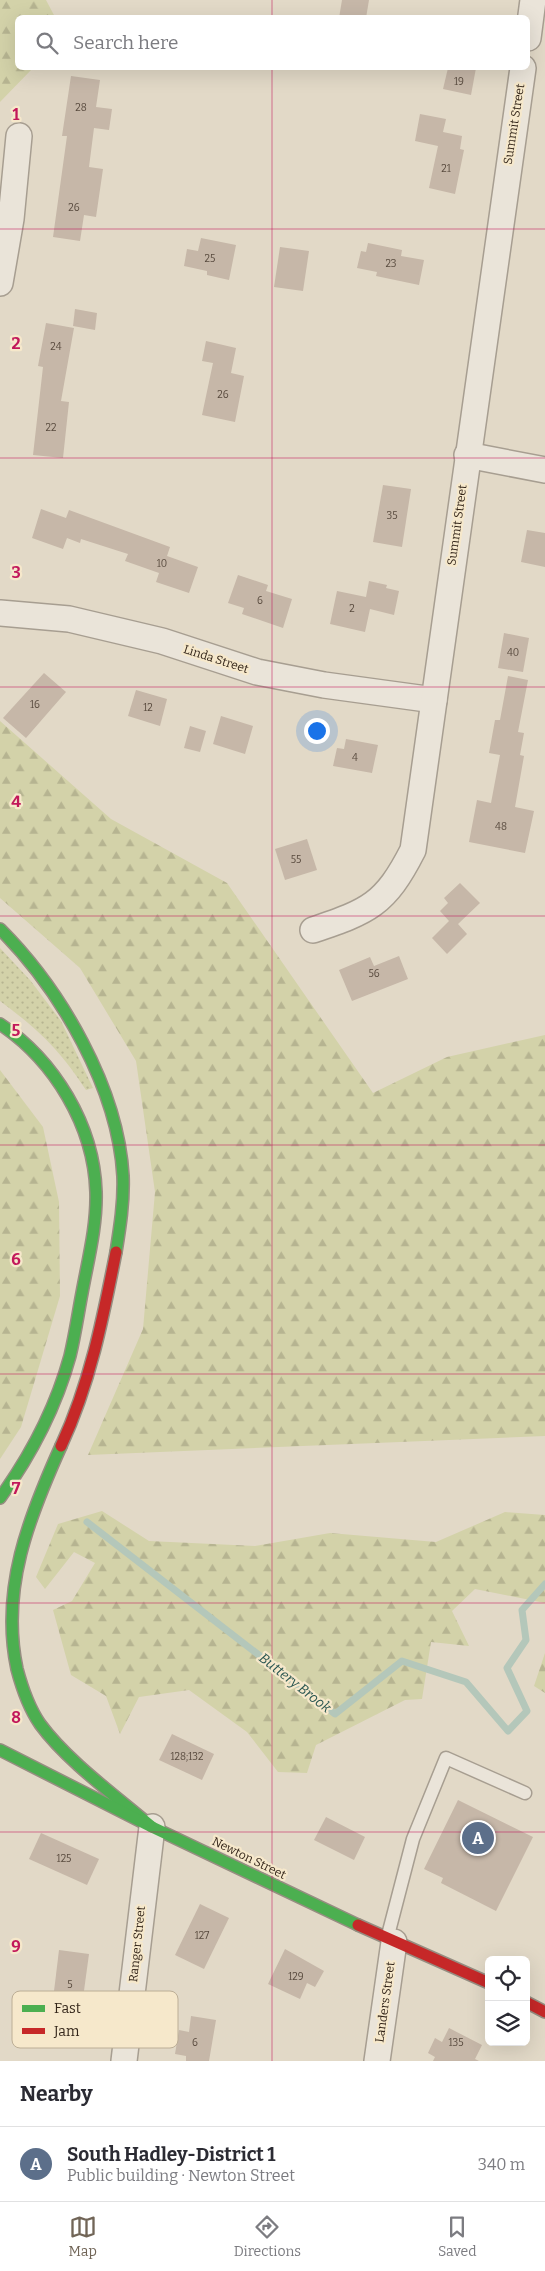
<!DOCTYPE html>
<meta charset="utf-8">
<style>
:root{--surface:#fff;--page:#f7f7f7;--text:#2b2b33;--muted:#7c7c81;--line:#e1e1e2;--accent:#716557}
body{margin:0;font-family:Bitter,serif;background:var(--page);color:var(--text)}
.controls{position:absolute;right:15px;bottom:15px;display:grid;overflow:hidden;border-radius:8px;box-shadow:0 5px 20px #0002}
.controls button{width:45px;height:45px;display:grid;place-items:center;padding:0;border:0;border-bottom:1px solid var(--line);background:var(--surface);color:var(--text);font:25px sans-serif}
.you{position:absolute;left:316px;top:730px;width:18px;height:18px;margin:-12px;border:4px solid #fff;border-radius:50%;background:#1a73e8;box-shadow:0 0 0 8px #1a73e833}
.badge{display:grid;place-items:center;width:32px;height:32px;border-radius:50%;background:var(--accent);color:#fff;font-size:16px;font-weight:700}
.pin{position:absolute;translate:-50% -50%;border:2px solid #fff;box-shadow:0 1px 5px #0006}
.list{margin:0;padding:0;list-style:none}
h2{display:flex;justify-content:space-between;align-items:center;height:65px;margin:0;padding:0 20px;font-size:21px}
h2 small{font-size:16px;font-weight:400;color:var(--muted)}
.list li{display:grid;grid-template-columns:32px 1fr auto;gap:15px;align-items:center;box-sizing:border-box;height:75px;padding:0 20px;border-top:1px solid var(--line)}
.list b{display:block;font-size:19px;white-space:nowrap}
.list p{margin:0;font-size:16px;white-space:nowrap;color:var(--muted)}
.list em{font-size:16px;font-style:normal;color:var(--muted)}
.icon{flex:none;width:28px;height:28px;fill:none;stroke:currentColor;stroke-width:2;stroke-linecap:round;stroke-linejoin:round}
.map{position:relative;flex:none;width:545px;height:2061px;overflow:hidden}
.search{position:absolute;background:var(--surface);box-shadow:0 5px 20px #0002;left:15px;right:15px;top:15px;height:55px;display:flex;align-items:center;gap:12px;box-sizing:border-box;padding:0 18px;border-radius:8px;color:var(--muted);font-size:19px}
.sheet{height:140px;background:var(--surface)}
nav{display:flex;justify-content:space-around;align-items:center;box-sizing:border-box;height:70px;border-top:1px solid var(--line);background:var(--surface);font-size:14px;color:var(--muted)}
nav a{display:grid;justify-items:center;gap:2px}
nav .on{color:var(--accent)}
.map>svg:first-child{display:block}
.grass{fill:url(#grass-dots)}
.forest{fill:url(#forest-firs)}
.lines{fill:none;stroke-linecap:round;stroke-linejoin:round}
.stream{stroke:#b4c7ba;stroke-width:7}
.building{fill:#c6b7a8}
.lane-casing{stroke:#a79e91;stroke-width:15}
.street-casing{stroke:#a79e91;stroke-width:28}
.fast-casing{stroke:#968d81;stroke-width:14}
.jam-casing{stroke:#968d81;stroke-width:14}
.lane{stroke:#eae4d9;stroke-width:12}
.street{stroke:#eae4d9;stroke-width:25}
.fast{stroke:#4caf50;stroke-width:11}
.jam{stroke:#c62828;stroke-width:11}
.grid{fill:none;stroke:#c2185b;stroke-width:1;stroke-opacity:0.55}
.labels{text-anchor:middle;dominant-baseline:central;stroke-width:4.5;stroke-linejoin:round;paint-order:stroke}
.number-label{font-size:10px;fill:#584a3e}
.street-label{font-size:12px;fill:#34261a;stroke:#f6e8cb}
.water-label{font-size:14px;font-style:italic;fill:#295550;stroke:#f6e8cb}
.key{fill:#f6e8cb;stroke:#bcae96;stroke-width:1}
.key-label{font-size:14px;fill:#34261a}
.grid-label{font-size:16px;text-anchor:middle;font-weight:bold;fill:#c2185b;stroke:#f6e8cb;stroke-width:4.5;stroke-linejoin:round;paint-order:stroke}
</style>
<div class="map">
<svg width="545" height="2061" viewBox="0 0 545 2061">
<defs>
<pattern id="grass-dots" width="8" height="8" patternUnits="userSpaceOnUse" patternTransform="scale(1.25)"><rect width="8" height="8" fill="#d3d2a9"/><path d="M2 2h.1M6 6h.1" fill="none" stroke="#b6b491" stroke-width="1.8" stroke-linecap="round"/></pattern>
<pattern id="forest-firs" width="22" height="20" patternUnits="userSpaceOnUse" patternTransform="scale(1.25)"><rect width="22" height="20" fill="#d3d2a9"/><path d="M5 1l3.5 6h-7zM16 11l3.5 6h-7z" fill="#b6b491"/></pattern>
</defs>
<rect width="100%" height="100%" fill="#e2d9c7"/>
<path class="grass" d="M0 948 30 980 61 1021 93 1088 86 1090C59 1049 39 1030 0 1001Z"/>
<g class="forest">
<path d="M0 0H46L55 17 18 18V68H33L0 102Z"/>
<path d="M0 721 111 819 227 883 373 1093 447 1057 545 1035V1436L88 1455 143 1329 155 1192 136 1061 80 968 0 898Z"/>
<path d="M0 1070 43 1127 59 1202 60 1296 21 1427 0 1459Z"/>
<path d="M102 1511 149 1541 255 1546 330 1533 436 1542 505 1512 545 1515V1603L475 1589 452 1611 469 1646 431 1642 422 1699 405 1700 316 1745 307 1773 278 1772 247 1732 189 1690 139 1697 120 1734 106 1696 71 1675 53 1610 72 1601 95 1563 74 1552 45 1589 36 1577 58 1524Z"/>
<path d="M545 1653V1693L534 1686Z"/>
</g>
<g class="lines">
<path class="stream" d="M87 1522 335 1714 402 1661 466 1682 508 1731 527 1711 507 1668 526 1640 522 1610 545 1584"/>
</g>
<g class="building">
<path d="M342 0H369L366 18H339Z"/>
<path d="M448 68H476L471 95 443 89Z"/>
<path d="M71 76 100 80 96 107 112 109 109 130 94 128 89 167 103 169 96 217 84 215 80 241 53 237 67 136H62Z"/>
<path d="M420 114 446 119 443 132 462 136 460 149 464 150 455 194 429 188 438 146 415 141Z"/>
<path d="M201 238 236 245 229 280 207 275V271L184 266 187 249 198 251Z"/>
<path d="M368 243 402 250 401 256 424 260 419 285 376 276 377 272 357 268 361 251 366 252Z"/>
<path d="M280 247 309 251 303 291 274 287Z"/>
<path d="M75 309 97 313 95 330 73 326Z"/>
<path d="M46 323 74 328 61 401 69 402 63 458 33 455 43 367 38 366Z"/>
<path d="M206 341 236 348 231 373 244 376 235 422 202 415 213 363 202 361Z"/>
<path d="M383 485 411 489 402 547 373 542Z"/>
<path d="M41 509 66 518 69 510 170 547 167 556 198 567 189 593 156 582 159 573 125 561 128 554 81 539 80 543 67 538 63 549 32 538Z"/>
<path d="M527 530 545 533V567L521 562Z"/>
<path d="M238 575 268 585 266 591 292 599 283 628 242 614 244 608 228 603Z"/>
<path d="M369 581 387 585 386 588 399 591 394 615 370 609 365 632 330 624 337 591 366 597Z"/>
<path d="M504 633 529 638 523 672 498 668Z"/>
<path d="M44 673 66 692 26 738 3 718Z"/>
<path d="M508 676 528 680 518 732 524 733 520 755 524 756 515 807 534 811 525 853 469 842 477 800 491 803 500 755 489 753 495 720H500Z"/>
<path d="M136 690 167 699 160 726 128 716Z"/>
<path d="M221 716 253 726 245 754 213 744Z"/>
<path d="M190 726 206 731 200 752 184 748Z"/>
<path d="M346 739 378 745 372 773 333 766 337 748 344 749Z"/>
<path d="M307 839 317 870 285 880 275 849Z"/>
<path d="M460 883 480 903 458 924 467 934 447 954 432 938 449 921 440 911 448 903 444 898Z"/>
<path d="M399 956 408 979 352 1001 339 970 370 957 374 966Z"/>
<path d="M172 1734 214 1754 202 1780 159 1760Z"/>
<path d="M458 1800 533 1837 496 1911 441 1883 443 1878 424 1869Z"/>
<path d="M326 1817 365 1837 354 1860 314 1840Z"/>
<path d="M41 1833 99 1859 87 1885 29 1859Z"/>
<path d="M200 1904 229 1918 204 1969 175 1955Z"/>
<path d="M285 1949 324 1971 315 1987 307 1983 300 1999 268 1984Z"/>
<path d="M59 1950 89 1954 80 2020 51 2016Z"/>
<path d="M191 2016 216 2020 209 2061H186V2056L175 2054 179 2030 189 2032Z"/>
<path d="M449 2028 482 2045 475 2059 479 2061H433L435 2057 428 2053 435 2038 442 2042Z"/>
</g>
<g class="lines">
<g class="lane-casing">
<path id="lane" d="M387 1939 413 1839 446 1758 525 1793"/>
</g>
<g class="street-casing">
<g id="street">
<path d="M528 38 533 0"/>
<path d="M0 283 11 219 19 136"/>
<path d="M467 455 545 470"/>
<path d="M0 613 69 619 162 641 257 672 324 685 434 700"/>
<path d="M313 930C369 911 385 905 413 850L523 68"/>
<path d="M124 2061 152 1827"/>
<path d="M377 2061 394 1942"/>
</g>
</g>
<g class="fast-casing">
<g id="fast">
<path d="M0 929C61 990 118 1088 123 1176 124 1202 120 1227 116 1252"/>
<path d="M0 1024C54 1060 94 1125 96 1192 97 1226 88 1260 82 1293 78 1314 75 1335 70 1356 56 1407 31 1455 0 1498"/>
<path d="M61 1446C29 1517 0 1589 17 1669 22 1688 29 1708 40 1724 67 1761 117 1797 152 1827"/>
<path d="M0 1750 152 1827 358 1925"/>
</g>
</g>
<g class="jam-casing">
<g id="jam">
<path d="M61 1446C90 1384 103 1318 116 1252"/>
<path d="M358 1925 489 1983"/>
<path d="M526 2002 545 2012"/>
</g>
</g>
<use href="#lane" class="lane"/>
<use href="#street" class="street"/>
<use href="#fast" class="fast"/>
<use href="#jam" class="jam"/>
</g>
<path class="grid" d="M272 0V18M272 68V2061M0 229H545M0 458H545M0 687H545M0 916H545M0 1145H545M0 1374H545M0 1603H545M0 1832H545"/>
<g class="labels">
<g class="number-label">
<text x="459" y="82">19</text>
<text x="81" y="108">28</text>
<text x="446" y="169">21</text>
<text x="74" y="208">26</text>
<text x="210" y="259">25</text>
<text x="391" y="264">23</text>
<text x="56" y="347">24</text>
<text x="223" y="395">26</text>
<text x="51" y="428">22</text>
<text x="392" y="516">35</text>
<text x="162" y="564">10</text>
<text x="260" y="601">6</text>
<text x="352" y="609">2</text>
<text x="513" y="653">40</text>
<text x="35" y="705">16</text>
<text x="148" y="708">12</text>
<text x="355" y="758">4</text>
<text x="501" y="827">48</text>
<text x="296" y="860">55</text>
<text x="374" y="974">56</text>
<text x="187" y="1757">128;132</text>
<text x="64" y="1859">125</text>
<text x="202" y="1936">127</text>
<text x="296" y="1977">129</text>
<text x="70" y="1985">5</text>
<text x="195" y="2043">6</text>
<text x="456" y="2043">135</text>
</g>
<g class="street-label">
<text transform="translate(514 124) rotate(-81)">Summit Street</text>
<text transform="translate(457 525) rotate(-82)">Summit Street</text>
<text transform="translate(216 659) rotate(18)">Linda Street</text>
<text transform="translate(249 1858) rotate(26)">Newton Street</text>
<text transform="translate(137 1944) rotate(-84)">Ranger Street</text>
<text transform="translate(385 2002) rotate(-82)">Landers Street</text>
</g>
<g class="water-label">
<text transform="translate(295 1683) rotate(38)">Buttery Brook</text>
</g>
</g>
<rect x="12" y="1991" width="166" height="57" rx="8" class="key"/>
<rect x="22" y="2005" width="23" height="7" fill="#4caf50"/>
<rect x="22" y="2028" width="23" height="6" fill="#c62828"/>
<g class="key-label">
<text x="54" y="2013">Fast</text>
<text x="54" y="2036">Jam</text>
</g>
<g class="grid-label">
<text x="16" y="120">1</text>
<text x="16" y="349">2</text>
<text x="16" y="578">3</text>
<text x="16" y="807">4</text>
<text x="16" y="1036">5</text>
<text x="16" y="1265">6</text>
<text x="16" y="1494">7</text>
<text x="16" y="1723">8</text>
<text x="16" y="1952">9</text>
</g>
</svg>
<div class="controls">
<button><svg class="icon" aria-label="locate" viewBox="0 0 24 24"><circle cx="12" cy="12" r="6"/><path d="M12 2v4M12 18v4M2 12h4M18 12h4"/></svg></button>
<button><svg class="icon" aria-label="layers" viewBox="0 0 24 24"><path d="M12 4l9 5-9 5-9-5zM3 14l9 5 9-5"/></svg></button>
</div>
<div class="you"></div>
<div class="pin badge" style="left:478px;top:1838px;background:#5c6f8a">A</div>
<div class="search"><svg class="icon" aria-label="search" viewBox="0 0 24 24"><circle cx="10" cy="10" r="6"/><path d="M15 15l6 6"/></svg>Search here</div>
</div>
<section class="sheet">
<h2>Nearby<small></small></h2>
<ul class="list">
<li><span class="badge" style="background:#5c6f8a">A</span><div><b>South Hadley-District 1</b><p>Public building · Newton Street</p></div><em>340 m</em></li>
</ul>
</section>
<nav>
<a class="on"><svg class="icon" aria-label="map" viewBox="0 0 24 24"><path d="M3 6l6-2 6 2 6-2v14l-6 2-6-2-6 2zM9 4v14M15 6v14"/></svg>Map</a>
<a><svg class="icon" aria-label="directions" viewBox="0 0 24 24"><path d="M12 3l9 9-9 9-9-9zM9 14v-3h6M13 9l2 2-2 2"/></svg>Directions</a>
<a><svg class="icon" aria-label="saved" viewBox="0 0 24 24"><path d="M7 4h10v16l-5-4-5 4z"/></svg>Saved</a>
</nav>
